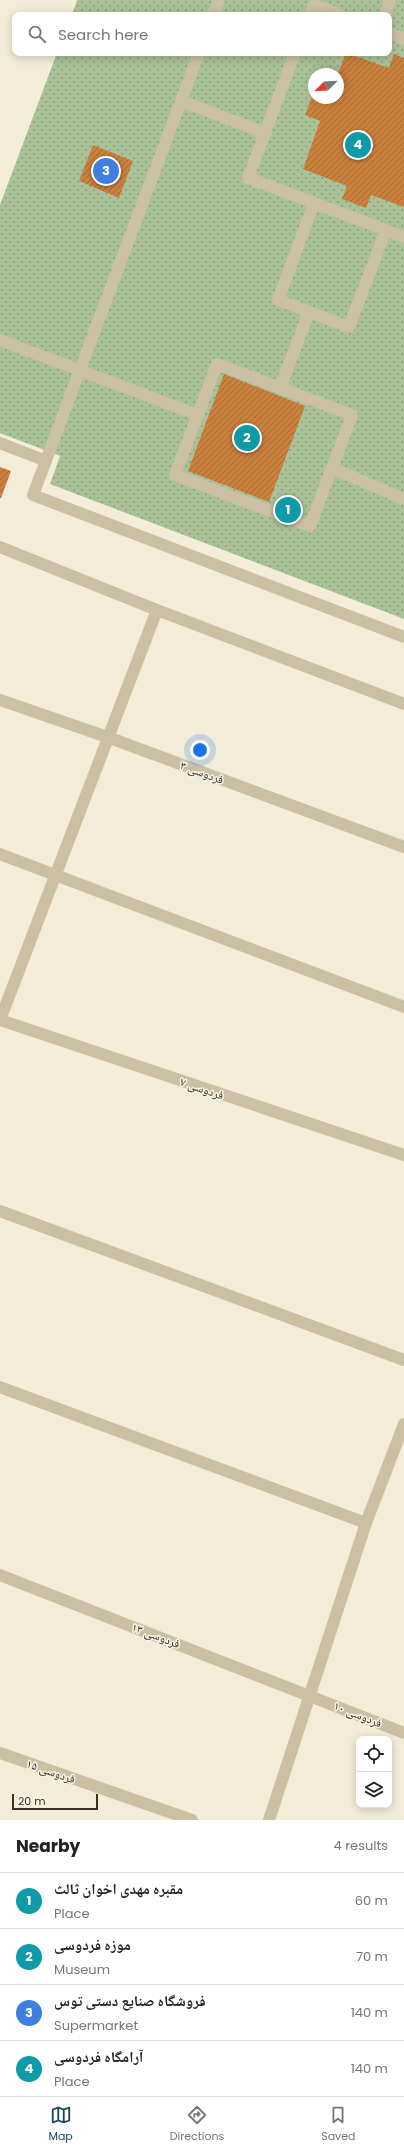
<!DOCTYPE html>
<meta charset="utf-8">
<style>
:root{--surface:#fff;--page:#f6f6f6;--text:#222;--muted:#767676;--line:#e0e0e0;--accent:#1a4659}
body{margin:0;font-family:Poppins,"Noto Naskh Arabic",sans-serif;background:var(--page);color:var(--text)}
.controls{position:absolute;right:12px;bottom:12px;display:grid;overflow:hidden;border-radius:8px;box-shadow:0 2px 10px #0003}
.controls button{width:36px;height:36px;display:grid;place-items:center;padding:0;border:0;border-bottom:1px solid var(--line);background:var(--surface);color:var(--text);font:20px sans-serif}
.compass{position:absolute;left:308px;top:68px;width:36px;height:36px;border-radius:50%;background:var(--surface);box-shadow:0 2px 10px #0003;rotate:246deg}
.scale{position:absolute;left:12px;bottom:10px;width:86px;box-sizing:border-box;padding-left:4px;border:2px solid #362f26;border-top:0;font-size:11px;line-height:14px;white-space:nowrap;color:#362f26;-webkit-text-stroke:3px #faf5e5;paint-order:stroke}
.you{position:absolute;left:200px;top:750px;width:14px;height:14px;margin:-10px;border:3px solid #fff;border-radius:50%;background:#1a73e8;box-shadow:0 0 0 6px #1a73e833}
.badge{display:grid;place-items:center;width:26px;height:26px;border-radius:50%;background:var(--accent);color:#fff;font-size:13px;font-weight:700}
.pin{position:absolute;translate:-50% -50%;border:2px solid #fff;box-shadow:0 1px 4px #0006}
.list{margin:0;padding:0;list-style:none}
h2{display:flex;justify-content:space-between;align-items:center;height:52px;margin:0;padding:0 16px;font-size:17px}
h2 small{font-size:13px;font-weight:400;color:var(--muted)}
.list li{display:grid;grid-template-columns:26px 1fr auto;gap:12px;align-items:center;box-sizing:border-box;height:56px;padding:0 16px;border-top:1px solid var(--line)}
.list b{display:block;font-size:15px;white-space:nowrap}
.list p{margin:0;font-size:13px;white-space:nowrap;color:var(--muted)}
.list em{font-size:13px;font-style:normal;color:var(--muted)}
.icon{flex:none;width:22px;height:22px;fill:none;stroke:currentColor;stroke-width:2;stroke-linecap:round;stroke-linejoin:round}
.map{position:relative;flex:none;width:404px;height:1820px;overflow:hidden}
.search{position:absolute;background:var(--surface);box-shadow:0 2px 10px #0003;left:12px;right:12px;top:12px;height:44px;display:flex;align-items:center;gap:10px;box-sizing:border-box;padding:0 14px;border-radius:8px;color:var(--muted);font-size:15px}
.sheet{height:276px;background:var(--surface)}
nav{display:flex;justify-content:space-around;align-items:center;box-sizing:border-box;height:56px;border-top:1px solid var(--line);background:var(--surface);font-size:11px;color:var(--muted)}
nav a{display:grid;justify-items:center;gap:2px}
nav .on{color:var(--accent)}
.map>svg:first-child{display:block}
.garden{fill:url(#garden-dots);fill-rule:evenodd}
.building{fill:url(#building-hatch)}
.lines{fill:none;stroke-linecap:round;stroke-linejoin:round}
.minor{stroke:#cbbfa4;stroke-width:12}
.labels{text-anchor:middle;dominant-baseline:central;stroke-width:3;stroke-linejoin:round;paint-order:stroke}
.street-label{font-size:12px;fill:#362f26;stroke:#faf5e5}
</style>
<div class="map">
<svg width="404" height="1820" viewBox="0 0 404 1820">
<defs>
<pattern id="garden-dots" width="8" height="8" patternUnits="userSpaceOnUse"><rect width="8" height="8" fill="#aac298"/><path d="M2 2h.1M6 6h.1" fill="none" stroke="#8b9e7c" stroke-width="1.8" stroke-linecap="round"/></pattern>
<pattern id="building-hatch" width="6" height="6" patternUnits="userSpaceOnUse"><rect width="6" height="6" fill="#cb813e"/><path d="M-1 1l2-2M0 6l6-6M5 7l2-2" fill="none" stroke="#a66a34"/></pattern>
</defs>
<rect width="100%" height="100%" fill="#f2ecd9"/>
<path class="garden" d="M77 0H404V619L50 484 60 456 0 433V205L57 53H389V15H72ZM314 74H338V98H314Z"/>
<g class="building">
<path d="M346 53 389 68 394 54 404 58V207L371 195 366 208 342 199 347 186 303 169 320 121 305 115 314 91V98H338V74Z"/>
<path d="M93 145 133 161 119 198 79 181Z"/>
<path d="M224 374 305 406 269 502 188 471Z"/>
<path d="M0 467 11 471 1 498H0Z"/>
</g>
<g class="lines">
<g class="minor">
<path d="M213 15 219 0"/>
<path d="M310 15 314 5 341 15"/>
<path d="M385 15 390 0"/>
<path d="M389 33 404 39"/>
<path d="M199 53 33 495 404 637"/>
<path d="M295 53 248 178 404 237"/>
<path d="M181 101 266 133"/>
<path d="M314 203 278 300 349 327 386 230"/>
<path d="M0 340 198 415"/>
<path d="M217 364 352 415 310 526 175 475Z"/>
<path d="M280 388 309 312"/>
<path d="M0 443 46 461"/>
<path d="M332 468 404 499"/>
<path d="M0 547 157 610 404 704"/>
<path d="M0 700 110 738 404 847"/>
<path d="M0 854 404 1007"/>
<path d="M0 1020 157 610"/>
<path d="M0 1020 404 1155"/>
<path d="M0 1211 404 1360"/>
<path d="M0 1387 366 1523"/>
<path d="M0 1575 404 1733"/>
<path d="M0 1753 192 1820"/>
<path d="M269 1820 366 1523 404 1424"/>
</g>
</g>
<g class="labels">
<g class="street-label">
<text transform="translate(202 772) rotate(20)">فردوسی ۳</text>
<text transform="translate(202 1088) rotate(19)">فردوسی ۷</text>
<text transform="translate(156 1635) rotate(21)">فردوسی ۱۳</text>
<text transform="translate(358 1714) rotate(22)">فردوسی ۱۰</text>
<text transform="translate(51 1771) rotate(19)">فردوسی ۱۵</text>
</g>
</g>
</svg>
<div class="controls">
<button><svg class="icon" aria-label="locate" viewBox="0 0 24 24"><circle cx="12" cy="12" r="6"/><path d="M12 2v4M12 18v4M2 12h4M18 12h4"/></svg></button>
<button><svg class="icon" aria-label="layers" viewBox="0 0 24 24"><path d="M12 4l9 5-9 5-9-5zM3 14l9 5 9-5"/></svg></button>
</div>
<svg class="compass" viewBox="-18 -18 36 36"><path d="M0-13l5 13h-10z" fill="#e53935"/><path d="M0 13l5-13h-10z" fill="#767676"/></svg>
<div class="scale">20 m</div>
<div class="you"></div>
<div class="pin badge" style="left:288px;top:510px;background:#0f9aa8">1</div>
<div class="pin badge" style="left:247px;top:438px;background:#0f9aa8">2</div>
<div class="pin badge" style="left:106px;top:171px;background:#3f7fe0">3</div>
<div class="pin badge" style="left:358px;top:145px;background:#0f9aa8">4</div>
<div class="search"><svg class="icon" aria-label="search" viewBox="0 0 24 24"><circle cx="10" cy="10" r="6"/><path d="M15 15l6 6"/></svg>Search here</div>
</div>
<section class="sheet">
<h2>Nearby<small>4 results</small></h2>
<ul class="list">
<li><span class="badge" style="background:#0f9aa8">1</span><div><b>مقبره مهدی اخوان ثالث</b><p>Place</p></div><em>60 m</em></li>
<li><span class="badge" style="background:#0f9aa8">2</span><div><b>موزه فردوسی</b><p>Museum</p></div><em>70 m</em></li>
<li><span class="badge" style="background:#3f7fe0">3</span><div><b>فروشگاه صنایع دستی توس</b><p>Supermarket</p></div><em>140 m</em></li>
<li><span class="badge" style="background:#0f9aa8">4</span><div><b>آرامگاه فردوسی</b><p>Place</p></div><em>140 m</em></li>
</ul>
</section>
<nav>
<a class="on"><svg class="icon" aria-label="map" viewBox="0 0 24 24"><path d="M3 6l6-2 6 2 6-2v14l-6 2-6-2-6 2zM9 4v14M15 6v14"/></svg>Map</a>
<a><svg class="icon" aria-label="directions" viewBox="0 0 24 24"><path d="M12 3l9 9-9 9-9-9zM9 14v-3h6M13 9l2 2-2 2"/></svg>Directions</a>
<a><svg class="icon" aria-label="saved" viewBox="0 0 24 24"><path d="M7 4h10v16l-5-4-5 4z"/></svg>Saved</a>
</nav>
